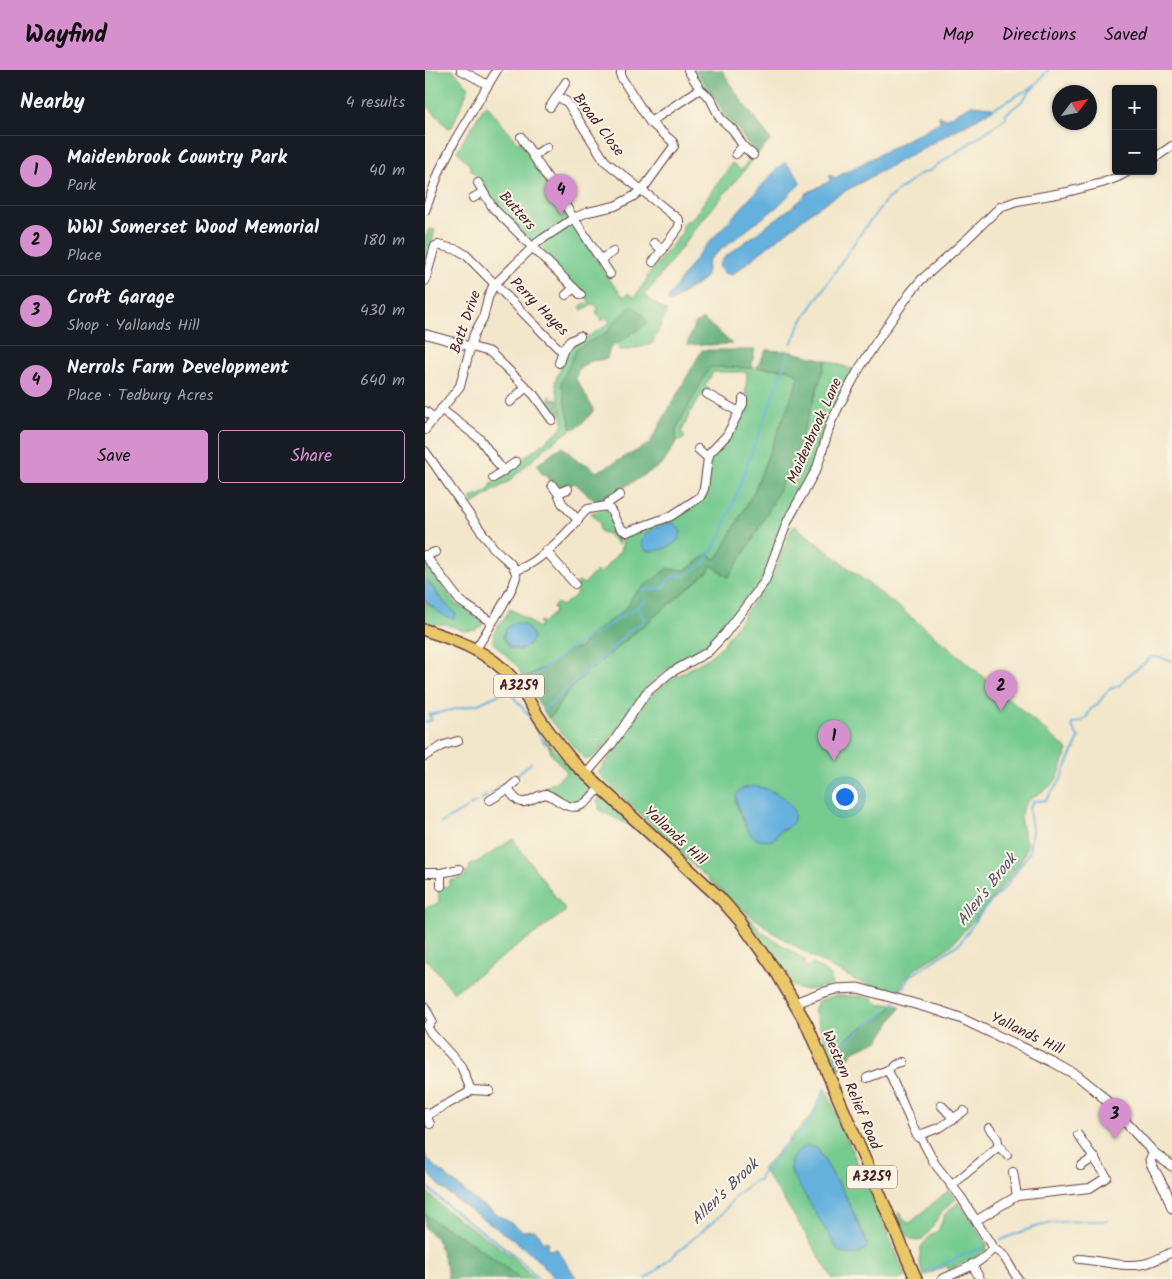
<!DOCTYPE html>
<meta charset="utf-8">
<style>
:root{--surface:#171b24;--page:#20242c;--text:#f1f3f6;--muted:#9ea1a6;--line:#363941;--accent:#d690ce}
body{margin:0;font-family:Kalam,sans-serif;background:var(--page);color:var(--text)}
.controls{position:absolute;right:15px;top:15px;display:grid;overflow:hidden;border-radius:5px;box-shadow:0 1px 4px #0004}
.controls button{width:45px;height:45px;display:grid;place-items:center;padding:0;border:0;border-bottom:1px solid var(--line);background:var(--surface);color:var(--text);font:25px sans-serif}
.compass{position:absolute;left:627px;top:15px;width:45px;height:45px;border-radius:50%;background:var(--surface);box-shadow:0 1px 4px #0004;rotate:58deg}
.you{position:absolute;left:419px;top:726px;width:18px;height:18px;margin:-12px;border:4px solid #fff;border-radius:50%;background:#1a73e8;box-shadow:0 0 0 8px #1a73e833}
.badge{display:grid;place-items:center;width:32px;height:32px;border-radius:50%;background:var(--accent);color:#111;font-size:16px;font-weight:700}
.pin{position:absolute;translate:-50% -41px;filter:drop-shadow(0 1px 2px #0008)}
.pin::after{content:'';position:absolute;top:26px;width:18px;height:15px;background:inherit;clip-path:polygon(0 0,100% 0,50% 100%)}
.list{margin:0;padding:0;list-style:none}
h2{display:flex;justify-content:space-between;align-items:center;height:65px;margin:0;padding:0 20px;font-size:21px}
h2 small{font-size:16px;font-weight:400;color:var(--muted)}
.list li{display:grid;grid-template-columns:32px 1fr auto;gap:15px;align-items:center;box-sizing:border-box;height:70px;padding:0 20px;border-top:1px solid var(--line)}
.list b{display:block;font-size:19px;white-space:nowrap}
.list p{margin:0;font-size:16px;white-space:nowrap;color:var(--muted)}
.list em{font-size:16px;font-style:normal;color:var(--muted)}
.actions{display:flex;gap:10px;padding:15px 20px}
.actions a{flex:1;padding:11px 0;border:1px solid var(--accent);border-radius:5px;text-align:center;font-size:18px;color:var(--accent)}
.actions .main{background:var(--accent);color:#111}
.map{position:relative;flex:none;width:747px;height:1209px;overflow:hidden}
header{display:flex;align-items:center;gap:30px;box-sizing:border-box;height:70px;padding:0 25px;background:var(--accent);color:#111}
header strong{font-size:24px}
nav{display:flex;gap:28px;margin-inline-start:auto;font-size:18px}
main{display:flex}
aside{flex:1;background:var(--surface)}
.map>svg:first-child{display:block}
.green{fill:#76cb8f;stroke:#60755d;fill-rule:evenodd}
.forest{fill:#60af7a;stroke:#556752}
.water{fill:#65b1de;stroke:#586884}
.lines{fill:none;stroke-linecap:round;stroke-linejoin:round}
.stream{stroke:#65b1de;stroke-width:2}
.minor-casing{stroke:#633d43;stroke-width:10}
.tertiary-casing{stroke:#633d43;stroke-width:11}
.primary-casing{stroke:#633d43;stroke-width:14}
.minor{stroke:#fff;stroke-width:8}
.tertiary{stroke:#fff;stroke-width:9}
.primary{stroke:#eac769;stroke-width:11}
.labels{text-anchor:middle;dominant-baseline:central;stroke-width:4;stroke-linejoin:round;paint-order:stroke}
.shield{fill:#fcf5e5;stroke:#7f5f63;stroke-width:1}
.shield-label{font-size:14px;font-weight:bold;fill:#4a1f2b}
.street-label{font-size:15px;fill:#4a1f2b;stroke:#fcf5e5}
.water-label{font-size:16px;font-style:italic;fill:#53526a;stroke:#fcf5e5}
</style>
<header>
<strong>Wayfind</strong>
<nav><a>Map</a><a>Directions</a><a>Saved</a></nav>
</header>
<main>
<aside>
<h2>Nearby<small>4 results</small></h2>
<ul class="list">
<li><span class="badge">1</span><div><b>Maidenbrook Country Park</b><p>Park</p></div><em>40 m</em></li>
<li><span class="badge">2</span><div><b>WW1 Somerset Wood Memorial</b><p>Place</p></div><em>180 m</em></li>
<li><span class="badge">3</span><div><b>Croft Garage</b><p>Shop · Yallands Hill</p></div><em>430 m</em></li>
<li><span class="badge">4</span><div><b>Nerrols Farm Development</b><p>Place · Tedbury Acres</p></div><em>640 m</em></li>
</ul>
<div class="actions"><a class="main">Save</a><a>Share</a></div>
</aside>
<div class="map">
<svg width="747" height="1209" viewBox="0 0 747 1209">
<rect width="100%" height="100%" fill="#fcf5e5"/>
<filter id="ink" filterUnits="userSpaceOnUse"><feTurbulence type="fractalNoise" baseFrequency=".02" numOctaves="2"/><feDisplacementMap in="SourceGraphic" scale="10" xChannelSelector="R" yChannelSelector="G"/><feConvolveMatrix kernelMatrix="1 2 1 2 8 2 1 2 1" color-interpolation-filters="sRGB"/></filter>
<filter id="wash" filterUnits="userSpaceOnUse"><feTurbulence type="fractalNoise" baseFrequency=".0096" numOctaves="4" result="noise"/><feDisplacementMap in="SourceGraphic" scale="20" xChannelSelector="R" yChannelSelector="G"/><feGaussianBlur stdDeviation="1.12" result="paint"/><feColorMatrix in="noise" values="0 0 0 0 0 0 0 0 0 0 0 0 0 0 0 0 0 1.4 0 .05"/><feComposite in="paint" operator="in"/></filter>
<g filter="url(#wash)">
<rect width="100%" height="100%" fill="#f3e7cb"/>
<g class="green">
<path d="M0 0H28L44 17 27 57 23 58 0 33Z"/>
<path d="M267 0H272L312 59 299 47 289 28 276 15Z"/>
<path d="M61 34 91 71 92 72 95 70 183 208 199 227 203 223 209 227 211 225 223 208 222 206 257 163 258 153 267 149 307 93 316 100 324 90 320 87H326L328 90 270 159 230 213 219 225 241 241V244L227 274 204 280H194L192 273 222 253 184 261 152 278 139 331 147 359 124 375 84 411 48 434 45 428C55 424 63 425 67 413L136 359 138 351 130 311 145 277 181 256 185 251 181 248 176 251 171 241 174 239 169 234 157 240 155 237 160 232 163 235 165 234 162 228 116 182 119 179 111 169 106 172 70 136 53 108 45 99 46 97 32 81Z"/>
<path d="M4 159 10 160 0 200V169Z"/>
<path d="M401 290 429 300 398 361 393 373 389 396 338 509 296 564 283 578 239 601 221 617 179 678 165 689H160L123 648 129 643 141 624 158 606 284 501 286 495 303 507C349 444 380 365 401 290Z"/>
<path d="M285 297 362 299 369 302 374 308 330 419 297 481 291 489 283 484 261 500 242 499 209 525 203 536 192 546 160 569 159 573 153 579H144L130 592 98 608 92 596 68 573C67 557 78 553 85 539L99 547 113 558 115 556V553L114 552 116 551 118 553 130 542V540L128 537 132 533 137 536C145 530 156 524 152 513L154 511 159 514 171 501 175 504 195 481 200 465 272 432 287 386 320 335 322 302H288L280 316 284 319 279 326 276 325 266 341 256 363 259 364V369L251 372V359ZM96 553 105 561 92 580 84 577Z"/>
<path d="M125 325 126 330 132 329 135 345H129L115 328 117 326 119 331H124Z"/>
<path d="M181 439 192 461 196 464 193 475 183 464 176 462 174 459 175 454 166 443Z"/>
<path d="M369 455 519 573 643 680C639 689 636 703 630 711 622 723 605 724 598 738 591 753 603 768 601 779 597 798 547 851 532 869 515 890 479 895 473 925L433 911 403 896 349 863 312 835 260 788 173 703 225 626 242 612 283 588 297 576 349 503 365 462ZM319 718H339L351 723 362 759 355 760 351 767 315 743 310 731 313 723Z"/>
<path d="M0 493 30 533 59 552 56 557 54 556 51 560 39 561 19 554 7 555 1 553 0 530 5 536 31 545 15 527 0 507Z"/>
<path d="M120 669 147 700 167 717 168 721 157 733 144 734 118 718 132 711 142 702 125 683V679Z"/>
<path d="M176 725 220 766 208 757 174 740V735L172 731Z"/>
<path d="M88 769 141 841 29 922 3 890 0 891V838L14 833 13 817 24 816V811L41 806 40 802 45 800 44 796 59 788Z"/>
<path d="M309 836 328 851 335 861 380 890V895L383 897 388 893 406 906 407 915C395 917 380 924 368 916L339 875Z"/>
<path d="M408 926H435L447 929 453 935 469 934 461 944 440 957 412 980 408 993 389 940 393 931Z"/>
<path d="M400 1017 481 1206 473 1209H408L365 1139 337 1099 387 1045ZM392 1078 420 1125 441 1169 413 1180 365 1099 366 1090Z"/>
<path d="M0 1120C7 1126 13 1134 20 1139 50 1162 85 1179 109 1209H95L70 1189 39 1168 10 1152 0 1144Z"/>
<path d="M524 1120 531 1129C525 1134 519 1139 514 1146 509 1153 497 1181 484 1167 478 1162 476 1150 473 1142L481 1152 485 1153Z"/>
<path d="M534 1132 562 1174 561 1180 551 1187 524 1200 521 1196 499 1206 494 1192 496 1177 506 1165 513 1161 520 1144Z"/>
</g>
<g class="forest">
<path d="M272 0H297L314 27 346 70 331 86 329 84 331 82 322 73Z"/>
<path d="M208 235 217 244 223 253 185 278 182 289 166 291 153 299 151 309 169 340C163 347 156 357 147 359L136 313 152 278 184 261 187 254Z"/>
<path d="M277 249 293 261 307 274 283 275 262 274 269 255Z"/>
<path d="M277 280H330L327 294 328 298 285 297 251 359V372L238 394 174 432 163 425 150 413 134 419 124 411 121 404H117L112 395 129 381 138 377 154 392 161 394 172 402 224 374Z"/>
<path d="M341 280 362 281 401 290C380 365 349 444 303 507L286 495 284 501 158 606 141 624 129 643 123 648 98 608 130 592 144 579H154L159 573 160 569 192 546 203 536 208 525 242 499 261 500 283 484 291 489 297 481 330 419 374 308 369 302 362 299 332 297Z"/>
<path d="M469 934 476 937 454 970 429 981 412 1003 408 993C409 988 411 982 413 978 423 961 455 951 469 934Z"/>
<path d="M0 1144C12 1155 26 1160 40 1169 59 1181 77 1195 95 1209H23L21 1195 12 1169 0 1158Z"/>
</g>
<g class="water">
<path d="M547 35 565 37 569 39 413 125 389 140 307 205 299 203 294 198 295 193 300 187 375 131 382 123 405 111 404 106 406 105 410 108 515 52 514 46H515L520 49Z"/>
<path d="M359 93 362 94C367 99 374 106 375 114L352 137 285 188C281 194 283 200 280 207 276 215 267 216 261 221 255 225 252 230 245 233L243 230 244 226 276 181 355 96Z"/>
<path d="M244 453H249L256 461C255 477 234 482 221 481 206 466 232 457 244 453Z"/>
<path d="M0 507 14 527 31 544 29 549C19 548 7 537 0 530Z"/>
<path d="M89 553C99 552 106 559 108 568L105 574 95 580 84 577 78 567 81 559Z"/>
<path d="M328 716C343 717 377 733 368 752 364 759 360 757 355 761 352 763 351 767 348 770 325 774 323 760 315 743 309 727 308 719 328 716Z"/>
<path d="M382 1076 392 1078 420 1125 443 1175C438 1187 422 1186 413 1180L367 1104C363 1090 369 1081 382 1076Z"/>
<path d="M0 1084 5 1092 50 1130 98 1161 110 1160 115 1165 117 1173 122 1171 124 1173 121 1175 124 1180 132 1179 152 1209H129C94 1161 34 1144 0 1099Z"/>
</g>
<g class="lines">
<g class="stream">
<path d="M568 39 609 16"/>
<path d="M366 274 375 254 436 163 460 131 495 104 504 101 581 48V44L596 32 623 0"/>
<path d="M101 612 147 578 221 531 219 520 240 518 243 509 252 505 260 506 279 494 297 463 364 283"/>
<path d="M83 620 104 646 120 674"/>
<path d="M118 640 191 575 203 561 220 551 213 536"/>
<path d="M0 652 7 650 4 645 53 634 86 619"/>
<path d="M66 723 87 709 106 693"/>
<path d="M56 729 62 726"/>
<path d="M45 736 51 732"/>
<path d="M16 753 42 738"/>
<path d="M473 925 484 907 535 873 558 840 581 816 604 783 607 760 604 738 609 731 621 730 635 711 654 668 648 659 647 654 657 651 663 645 665 640 672 635 683 620 695 615 701 607 721 592C727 582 738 590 747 591"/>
<path d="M468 936 470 932"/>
<path d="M441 956 460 942"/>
<path d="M409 997 415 976 436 960"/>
<path d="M0 1114C32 1151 81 1170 113 1209"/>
<path d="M576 1170C590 1164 613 1155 628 1153 645 1150 664 1151 682 1151"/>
<path d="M500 1202 558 1177"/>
<path d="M221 1209 297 1144 312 1124 331 1110H334L336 1104 348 1094 357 1077 374 1065 384 1053 394 1034 400 1017"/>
</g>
</g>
</g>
<g filter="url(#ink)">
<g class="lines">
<g class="minor-casing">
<g id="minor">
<path d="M36 0 63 15"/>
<path d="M263 0 275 19 285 28 295 48 308 60 318 76 328 85"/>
<path d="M132 26 142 32 180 91 254 150V157L228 192"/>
<path d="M125 37 141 12"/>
<path d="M225 52 275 19"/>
<path d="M96 67 185 204"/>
<path d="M311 84 318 76"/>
<path d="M108 86 122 77"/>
<path d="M728 89 747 76"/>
<path d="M53 113 68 138 156 225"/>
<path d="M48 128 58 122"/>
<path d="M0 141 15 100 30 70 72 0"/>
<path d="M229 173 238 180"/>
<path d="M176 189 188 182"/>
<path d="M0 211 10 176 13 175 33 180 41 185 133 278 138 280 145 271 155 266"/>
<path d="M141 225 149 218"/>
<path d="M0 264 65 282 109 325 127 350"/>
<path d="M134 293 138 280"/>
<path d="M282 324 314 342"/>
<path d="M85 332 101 317"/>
<path d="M16 339 55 369 78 401"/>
<path d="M0 341 9 348"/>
<path d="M0 360 35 316 49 264 58 248 63 228 68 216 113 172 149 148 163 142 190 136 209 126 220 116 249 76 248 72 225 52 196 7V0"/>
<path d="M273 379 283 388"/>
<path d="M0 381C23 413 44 446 68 477 74 485 93 495 91 506 90 519 59 565 51 579"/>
<path d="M68 408 91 392"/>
<path d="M127 415 133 423 137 433 153 450"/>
<path d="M133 423 143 419"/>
<path d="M182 436C191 444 190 458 202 462L246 446 275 427 279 419 283 388 285 383 302 365 318 334V329"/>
<path d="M121 481 150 514"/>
<path d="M0 485 35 531 66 552"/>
<path d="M0 486 10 482"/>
<path d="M90 500C109 497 134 471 147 457 153 451 156 444 163 439L182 436 183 433 195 425"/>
<path d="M0 686 19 675 33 671"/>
<path d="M161 704 187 674 221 623 245 603 283 582 300 564 340 511 363 450 392 398 406 352 416 332 434 299 452 271 485 223 496 210 541 170 575 137 592 131 642 122 677 113 693 107 704 101"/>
<path d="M83 719 91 712"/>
<path d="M65 730 83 719C99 743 101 728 121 724 127 726 130 729 135 732 154 744 163 732 175 717"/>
<path d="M0 803H16L34 799"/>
<path d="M16 803V816"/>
<path d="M0 937 7 951 2 956 6 963 36 996 46 1020 41 1024 2 1045"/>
<path d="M475 992 468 994 463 1000 492 1066 497 1070 510 1094 536 1127 568 1178 578 1185 593 1209"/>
<path d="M442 1008 463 1000"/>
<path d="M46 1020 65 1021"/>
<path d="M516 1035 529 1049"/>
<path d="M0 1042 5 1054"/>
<path d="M492 1066 516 1057 539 1041"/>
<path d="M574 1076 582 1085"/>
<path d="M656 1096 670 1087"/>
<path d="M526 1116 574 1076 572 1068 564 1058"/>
<path d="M592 1126 665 1118 682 1107 653 1065"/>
<path d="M552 1150 592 1126 588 1102"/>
<path d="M654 1189C674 1190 697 1198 718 1194 727 1193 738 1186 747 1182"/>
<path d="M547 1194 555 1209"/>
<path d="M517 1209C533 1202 558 1193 568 1178"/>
</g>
</g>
<g class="tertiary-casing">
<g id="tertiary">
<path d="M370 933 396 923 411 919 433 918 515 941 535 948 628 992 653 1006 674 1023 729 1083 747 1096"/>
<path d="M729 1083 725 1090 726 1094 741 1121 747 1138"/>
</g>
</g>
<g class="primary-casing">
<path id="primary" d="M0 560C32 570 64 582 87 608 100 622 109 641 120 656 129 669 139 681 149 693L296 829 316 852 352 903 382 955 491 1209"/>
</g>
<use href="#minor" class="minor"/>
<use href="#tertiary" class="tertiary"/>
<use href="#primary" class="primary"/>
</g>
</g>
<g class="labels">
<g class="shield">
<rect x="69" y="604.5" width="50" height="23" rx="4"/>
<rect x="422" y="1095.5" width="50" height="23" rx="4"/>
</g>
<g class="shield-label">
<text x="94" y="616">A3259</text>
<text x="447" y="1107">A3259</text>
</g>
<g class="street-label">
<text transform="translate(173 55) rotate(53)">Broad Close</text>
<text transform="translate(92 141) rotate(48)">Butters</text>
<text transform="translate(114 237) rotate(45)">Perry Hayes</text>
<text transform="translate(41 252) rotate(-71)">Batt Drive</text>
<text transform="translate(390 361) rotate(-66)">Maidenbrook Lane</text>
<text transform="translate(250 766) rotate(43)">Yallands Hill</text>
<text transform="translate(602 964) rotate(26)">Yallands Hill</text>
<text transform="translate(426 1020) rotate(67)">Western Relief Road</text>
</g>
<g class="water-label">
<text transform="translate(562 820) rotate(-52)">Allen's Brook</text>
<text transform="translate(300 1122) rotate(-44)">Allen's Brook</text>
</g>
</g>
</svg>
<div class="controls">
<button>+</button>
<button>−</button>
</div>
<svg class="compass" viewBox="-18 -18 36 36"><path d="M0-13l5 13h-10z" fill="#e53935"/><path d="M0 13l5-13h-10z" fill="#9ea1a6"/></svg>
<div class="you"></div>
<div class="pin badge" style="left:409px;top:691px">1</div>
<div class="pin badge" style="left:576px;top:641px">2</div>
<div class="pin badge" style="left:690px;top:1069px">3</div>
<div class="pin badge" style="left:136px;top:145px">4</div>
</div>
</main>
